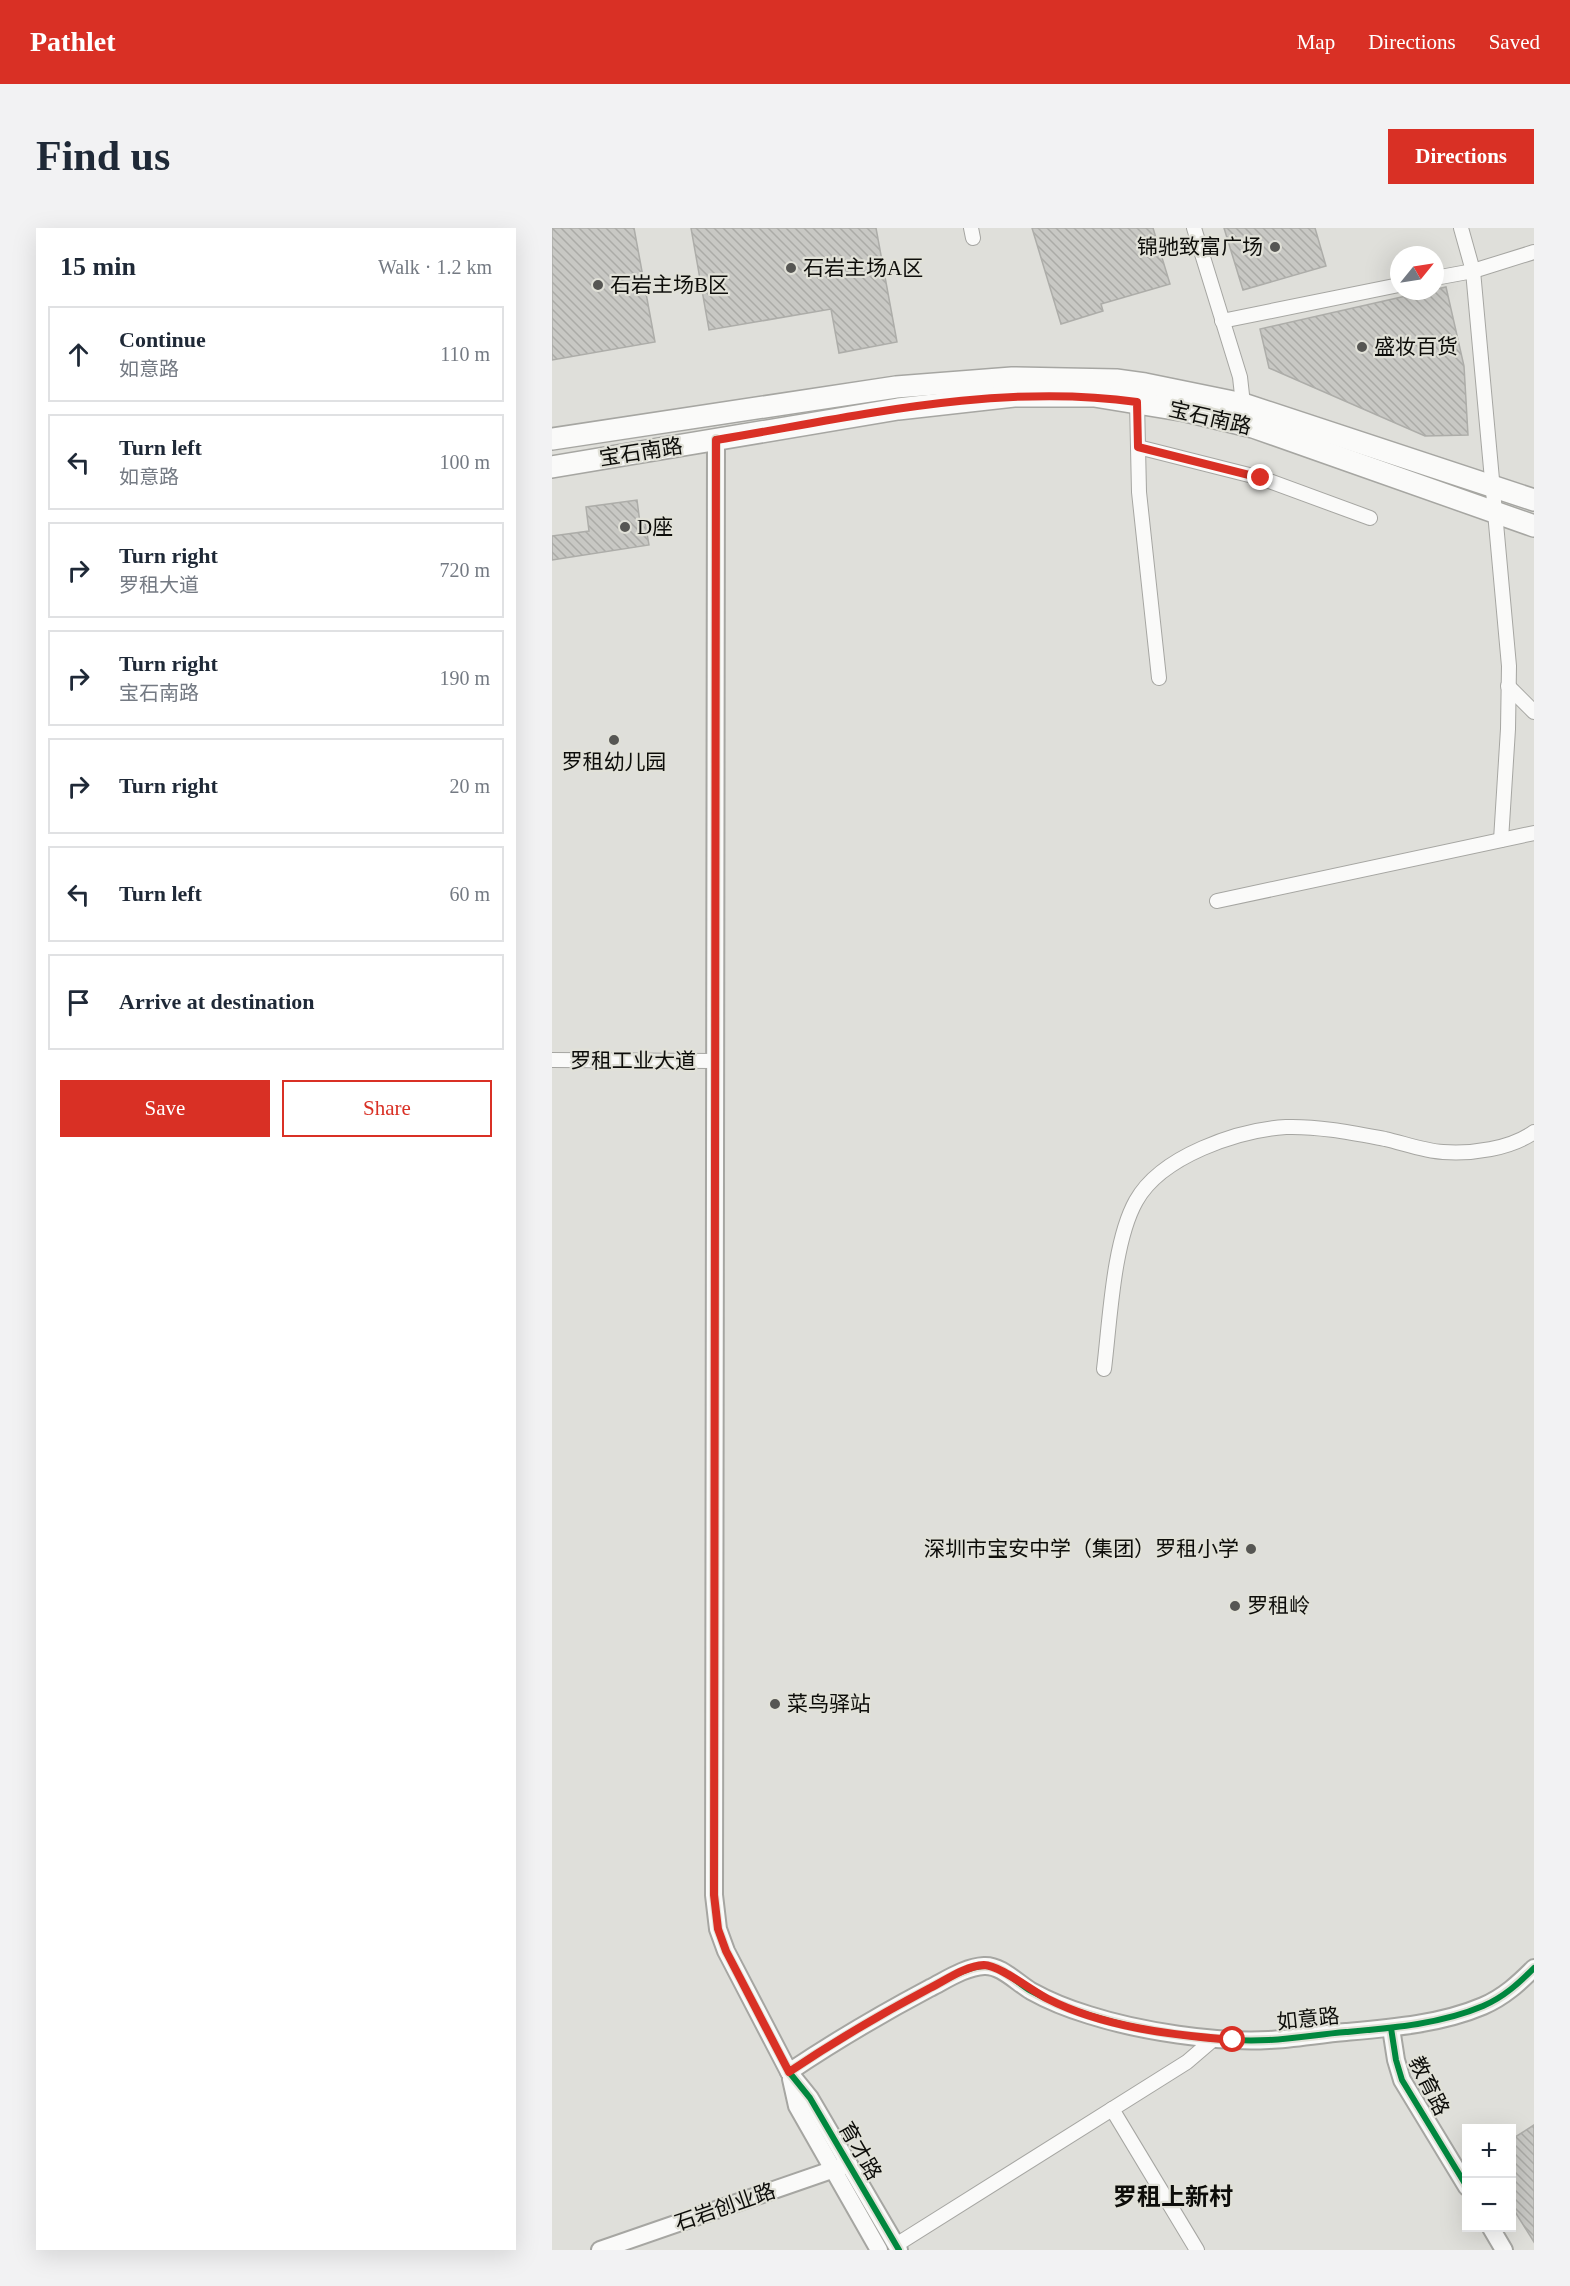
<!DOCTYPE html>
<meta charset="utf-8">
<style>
:root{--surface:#fff;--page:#f2f2f3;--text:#1f2937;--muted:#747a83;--line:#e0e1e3;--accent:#d93025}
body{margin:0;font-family:"Times New Roman","Noto Sans SC",serif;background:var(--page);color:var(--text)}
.controls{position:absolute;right:18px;bottom:18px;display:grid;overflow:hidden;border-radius:0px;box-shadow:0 6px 24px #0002}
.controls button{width:54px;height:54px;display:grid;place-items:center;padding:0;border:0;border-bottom:2px solid var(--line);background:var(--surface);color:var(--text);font:30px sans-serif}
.compass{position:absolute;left:838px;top:18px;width:54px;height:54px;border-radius:50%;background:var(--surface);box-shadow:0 6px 24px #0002;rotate:60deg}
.stop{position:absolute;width:18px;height:18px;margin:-14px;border:4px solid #d93025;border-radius:50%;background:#fff}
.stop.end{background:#d93025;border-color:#fff;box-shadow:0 2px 6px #0008}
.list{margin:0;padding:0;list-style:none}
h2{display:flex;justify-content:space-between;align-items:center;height:78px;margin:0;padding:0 24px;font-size:26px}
h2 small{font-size:20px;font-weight:400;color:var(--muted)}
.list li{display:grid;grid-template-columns:39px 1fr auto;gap:18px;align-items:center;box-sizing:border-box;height:96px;margin:0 12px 12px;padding:0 12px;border:2px solid var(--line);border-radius:0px}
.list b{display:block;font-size:22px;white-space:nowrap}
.list p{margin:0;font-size:20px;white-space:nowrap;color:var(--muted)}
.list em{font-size:20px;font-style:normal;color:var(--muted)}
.actions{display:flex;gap:12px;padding:18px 24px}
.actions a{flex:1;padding:14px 0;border:2px solid var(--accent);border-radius:0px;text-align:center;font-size:21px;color:var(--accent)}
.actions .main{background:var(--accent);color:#fff}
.icon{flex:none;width:33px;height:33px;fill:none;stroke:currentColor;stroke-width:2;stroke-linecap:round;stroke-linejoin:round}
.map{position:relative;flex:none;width:982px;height:2022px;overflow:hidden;border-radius:0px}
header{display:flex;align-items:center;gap:36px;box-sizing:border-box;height:84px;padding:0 30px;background:var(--accent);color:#fff}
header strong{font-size:28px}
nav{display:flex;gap:33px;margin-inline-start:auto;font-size:21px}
.intro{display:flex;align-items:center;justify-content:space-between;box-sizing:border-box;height:144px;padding:0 36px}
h1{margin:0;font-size:42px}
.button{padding:15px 27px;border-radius:0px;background:var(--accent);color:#fff;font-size:21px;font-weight:700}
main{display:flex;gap:36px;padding:0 36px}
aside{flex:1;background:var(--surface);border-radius:0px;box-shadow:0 6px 24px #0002}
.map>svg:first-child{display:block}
.building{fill:url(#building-back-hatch);stroke:#adada9;stroke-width:1.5}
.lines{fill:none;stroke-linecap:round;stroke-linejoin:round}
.minor-casing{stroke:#a6a6a2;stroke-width:16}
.tertiary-casing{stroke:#a6a6a2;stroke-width:20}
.primary-casing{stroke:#a6a6a2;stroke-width:24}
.minor{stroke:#fafaf9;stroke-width:14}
.tertiary{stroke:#fafaf9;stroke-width:16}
.primary{stroke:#fafaf9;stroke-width:21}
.cycleway-casing{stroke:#e1e1d8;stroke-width:10}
.cycleway{stroke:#00873e;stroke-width:6}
.route{stroke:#d93025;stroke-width:8}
.poi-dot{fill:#565653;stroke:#e1e1d8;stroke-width:2}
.labels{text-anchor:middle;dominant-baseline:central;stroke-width:4.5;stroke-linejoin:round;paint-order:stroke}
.poi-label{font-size:21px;fill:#0d0d0a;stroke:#e1e1d8;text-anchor:start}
.street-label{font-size:21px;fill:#0d0d0a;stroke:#e1e1d8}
.quarter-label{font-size:24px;font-weight:bold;fill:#0d0d0a;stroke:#e1e1d8}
</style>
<header>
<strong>Pathlet</strong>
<nav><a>Map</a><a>Directions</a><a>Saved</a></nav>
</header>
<div class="intro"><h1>Find us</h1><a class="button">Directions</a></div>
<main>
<aside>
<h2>15 min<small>Walk · 1.2 km</small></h2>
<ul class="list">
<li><svg class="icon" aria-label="ahead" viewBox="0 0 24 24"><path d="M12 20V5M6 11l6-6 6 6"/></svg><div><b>Continue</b><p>如意路</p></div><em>110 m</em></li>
<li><svg class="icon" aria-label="left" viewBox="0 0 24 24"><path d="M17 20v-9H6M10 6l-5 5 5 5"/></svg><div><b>Turn left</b><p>如意路</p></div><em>100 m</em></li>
<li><svg class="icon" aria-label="right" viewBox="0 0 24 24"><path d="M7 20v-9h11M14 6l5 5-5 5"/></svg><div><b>Turn right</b><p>罗租大道</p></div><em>720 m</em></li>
<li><svg class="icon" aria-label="right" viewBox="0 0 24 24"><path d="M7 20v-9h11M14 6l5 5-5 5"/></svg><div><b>Turn right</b><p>宝石南路</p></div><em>190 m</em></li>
<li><svg class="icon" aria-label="right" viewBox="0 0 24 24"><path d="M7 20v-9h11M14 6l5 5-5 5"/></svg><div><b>Turn right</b></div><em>20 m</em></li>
<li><svg class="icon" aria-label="left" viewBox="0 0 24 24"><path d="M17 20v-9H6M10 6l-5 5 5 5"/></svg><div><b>Turn left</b></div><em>60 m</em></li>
<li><svg class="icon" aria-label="arrive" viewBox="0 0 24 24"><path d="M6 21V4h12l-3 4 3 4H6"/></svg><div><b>Arrive at destination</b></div></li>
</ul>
<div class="actions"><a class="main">Save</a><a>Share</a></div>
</aside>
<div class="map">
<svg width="982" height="2022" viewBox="0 0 982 2022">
<defs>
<pattern id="building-back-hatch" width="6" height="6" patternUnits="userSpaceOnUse" patternTransform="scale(1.5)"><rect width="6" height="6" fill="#c8c8c4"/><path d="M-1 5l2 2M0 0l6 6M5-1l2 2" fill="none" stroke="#ababa7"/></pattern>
</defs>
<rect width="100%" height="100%" fill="#dfdfda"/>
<g class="building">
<path d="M0 0H82L103 114 0 132Z"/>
<path d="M139 0H324L345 114 287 125 279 81 157 102Z"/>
<path d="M480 0H601L618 56 549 76 551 83 509 96Z"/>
<path d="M672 0H763L774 38 691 62Z"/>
<path d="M894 59 912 138 916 207 873 208 717 140 708 101Z"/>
<path d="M85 272 88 295 93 294 97 317 0 332V308L37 303 34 279Z"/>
<path d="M982 1897V2014L960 1979V1911Z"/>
</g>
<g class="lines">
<g class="minor-casing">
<g id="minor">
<path d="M419 0 421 10"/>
<path d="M642 0 688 149 691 176"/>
<path d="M909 0 921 43 957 438 956 501 949 612"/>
<path d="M883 50 921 43 982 24"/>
<path d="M670 93 847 57"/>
<path d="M585 174 587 264 607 450"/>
<path d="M586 219 709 250 818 290"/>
<path d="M956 458 982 484"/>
<path d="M665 673 982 605"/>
<path d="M0 832 163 833"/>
<path d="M552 1141C558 1093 561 1014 584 973 609 928 686 902 734 899 767 898 801 905 833 911 851 915 872 923 891 924 920 926 958 921 982 904"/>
<path d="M560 1881 645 2022"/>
<path d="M344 2017 635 1834 663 1810"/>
</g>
</g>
<g class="tertiary-casing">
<g id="tertiary">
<path d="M164 211 162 1667 166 1701 174 1723 237 1844 258 1870 347 2022"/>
<path d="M839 1800 844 1832 850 1852 915 1959"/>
<path d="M237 1844C283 1813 329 1786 378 1760 394 1752 413 1739 432 1738 449 1737 464 1754 479 1763 497 1773 517 1781 537 1787 587 1803 664 1815 717 1812 742 1811 768 1806 794 1804 839 1800 889 1796 931 1778 952 1769 967 1755 982 1740"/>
<path d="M239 1851 245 1878 327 2022"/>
<path d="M939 2000 952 2022"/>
<path d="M48 2022 297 1936"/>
</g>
</g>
<g class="primary-casing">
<g id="primary">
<path d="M0 211 344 159 460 150 564 152 593 156 691 176 982 272"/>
<path d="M0 239 346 181 462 168H542L634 183 701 199 982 298"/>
</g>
</g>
<use href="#minor" class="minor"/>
<use href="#tertiary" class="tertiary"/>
<use href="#primary" class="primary"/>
<g class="cycleway-casing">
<g id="cycleway">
<path d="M164 211 162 1667 166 1701 174 1723 237 1844 258 1870 347 2022"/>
<path d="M839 1800 844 1832 850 1852 915 1959"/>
<path d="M237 1844C283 1813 329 1786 378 1760 394 1752 413 1739 432 1738 449 1737 464 1754 479 1763 497 1773 517 1781 537 1787 587 1803 664 1815 717 1812 742 1811 768 1806 794 1804 839 1800 889 1796 931 1778 952 1769 967 1755 982 1740"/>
</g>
</g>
<use href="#cycleway" class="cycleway"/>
</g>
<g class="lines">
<path class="route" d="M681 1812C619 1807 551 1799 496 1771 480 1763 447 1737 432 1737 413 1738 394 1752 378 1760 329 1786 283 1813 237 1844L174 1723 166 1701 162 1667 164 212C302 189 445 154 585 174L586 219 709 250"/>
</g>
<g class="poi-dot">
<circle cx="723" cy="19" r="6"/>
<circle cx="239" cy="40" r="6"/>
<circle cx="46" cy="57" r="6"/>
<circle cx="810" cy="119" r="6"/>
<circle cx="73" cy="299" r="6"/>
<circle cx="62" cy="512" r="6"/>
<circle cx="699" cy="1321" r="6"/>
<circle cx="683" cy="1378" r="6"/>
<circle cx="223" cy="1476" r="6"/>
</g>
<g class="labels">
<g class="poi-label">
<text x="711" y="19" text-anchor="end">锦驰致富广场</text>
<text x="251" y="40">石岩主场A区</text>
<text x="58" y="57">石岩主场B区</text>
<text x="822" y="119">盛妆百货</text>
<text x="85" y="299">D座</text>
<text x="62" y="534" text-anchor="middle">罗租幼儿园</text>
<text x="687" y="1321" text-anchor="end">深圳市宝安中学（集团）罗租小学</text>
<text x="695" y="1378">罗租岭</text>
<text x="235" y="1476">菜鸟驿站</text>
</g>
<g class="street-label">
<text transform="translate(658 190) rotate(13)">宝石南路</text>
<text transform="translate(89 224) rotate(-9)">宝石南路</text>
<text x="81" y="833">罗租工业大道</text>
<text transform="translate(756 1791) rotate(-6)">如意路</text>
<text transform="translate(877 1858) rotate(63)">教育路</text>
<text transform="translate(308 1923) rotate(60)">育才路</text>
<text transform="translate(173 1979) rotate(-19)">石岩创业路</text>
</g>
<g class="quarter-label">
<text x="621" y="1969">罗租上新村</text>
</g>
</g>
</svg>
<div class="controls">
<button>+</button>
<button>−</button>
</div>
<svg class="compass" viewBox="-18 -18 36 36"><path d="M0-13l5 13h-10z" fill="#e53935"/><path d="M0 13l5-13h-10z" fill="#747a83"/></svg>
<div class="stop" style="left:681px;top:1812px"></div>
<div class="stop end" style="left:709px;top:250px"></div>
</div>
</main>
